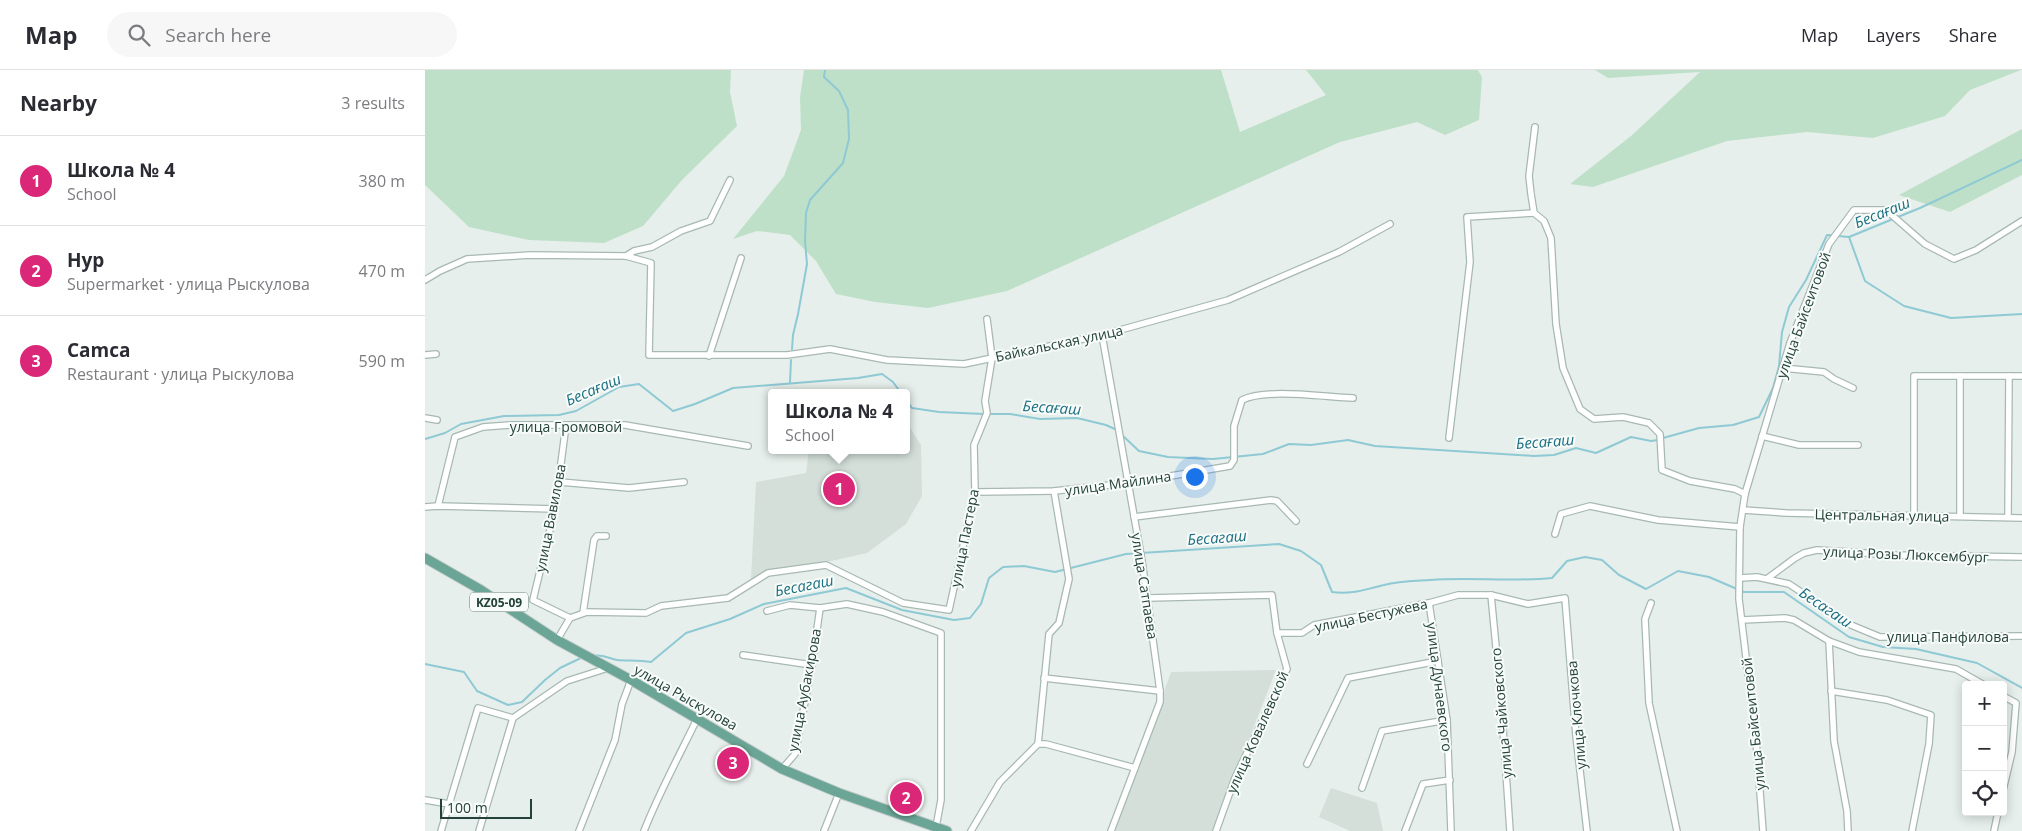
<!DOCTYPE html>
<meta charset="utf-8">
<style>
:root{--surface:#fff;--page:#f7f7f7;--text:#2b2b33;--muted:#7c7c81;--line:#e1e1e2;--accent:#db2777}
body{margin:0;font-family:"Open Sans",sans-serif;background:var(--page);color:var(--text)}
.controls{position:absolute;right:15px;bottom:15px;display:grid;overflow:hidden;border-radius:5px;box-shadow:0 2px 12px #0003}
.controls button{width:45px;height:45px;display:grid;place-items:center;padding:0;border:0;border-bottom:1px solid var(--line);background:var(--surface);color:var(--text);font:25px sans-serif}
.scale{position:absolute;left:15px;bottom:12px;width:92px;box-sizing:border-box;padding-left:5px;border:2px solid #24423a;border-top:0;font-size:14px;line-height:18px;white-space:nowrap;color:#24423a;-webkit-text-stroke:4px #f7fbf9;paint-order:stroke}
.you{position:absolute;left:769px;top:406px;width:18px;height:18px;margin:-12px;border:4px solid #fff;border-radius:50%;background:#1a73e8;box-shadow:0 0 0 8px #1a73e833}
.badge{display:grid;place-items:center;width:32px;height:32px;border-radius:50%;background:var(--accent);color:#fff;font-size:16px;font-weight:700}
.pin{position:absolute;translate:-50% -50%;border:2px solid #fff;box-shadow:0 1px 5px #0006}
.popup{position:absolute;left:343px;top:319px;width:142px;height:65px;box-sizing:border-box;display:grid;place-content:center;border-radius:5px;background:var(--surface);filter:drop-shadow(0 1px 4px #0005);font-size:16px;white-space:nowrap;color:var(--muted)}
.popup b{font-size:19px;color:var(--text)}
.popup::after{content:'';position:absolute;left:50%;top:100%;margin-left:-10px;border:10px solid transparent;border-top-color:var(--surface)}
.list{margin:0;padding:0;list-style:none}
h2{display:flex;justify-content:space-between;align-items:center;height:65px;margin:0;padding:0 20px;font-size:21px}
h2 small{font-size:16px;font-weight:400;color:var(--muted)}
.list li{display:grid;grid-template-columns:32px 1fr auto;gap:15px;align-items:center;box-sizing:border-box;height:90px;padding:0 20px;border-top:1px solid var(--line)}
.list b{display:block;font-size:19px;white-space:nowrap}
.list p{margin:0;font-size:16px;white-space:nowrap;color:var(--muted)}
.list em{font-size:16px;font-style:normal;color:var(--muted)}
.icon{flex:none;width:28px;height:28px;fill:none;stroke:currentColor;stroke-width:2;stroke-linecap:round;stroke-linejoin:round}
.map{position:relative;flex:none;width:1597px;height:761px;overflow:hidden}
header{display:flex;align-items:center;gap:30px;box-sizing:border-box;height:70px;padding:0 25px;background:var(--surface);border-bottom:1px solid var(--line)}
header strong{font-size:24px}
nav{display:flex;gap:28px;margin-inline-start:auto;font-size:18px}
.search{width:350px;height:45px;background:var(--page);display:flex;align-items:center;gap:12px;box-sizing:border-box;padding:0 18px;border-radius:28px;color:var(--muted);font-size:19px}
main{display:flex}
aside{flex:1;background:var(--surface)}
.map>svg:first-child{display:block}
.built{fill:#d4dfda}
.green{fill:#bfe0c8}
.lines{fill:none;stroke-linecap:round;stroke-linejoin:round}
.stream{stroke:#8ec9d4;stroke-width:2}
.minor-casing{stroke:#a8b8b2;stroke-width:8}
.primary-casing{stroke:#c2cac8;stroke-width:11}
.minor{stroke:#fff;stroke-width:5.5}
.primary{stroke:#6aa596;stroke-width:9}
.labels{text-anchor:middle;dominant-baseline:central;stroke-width:4;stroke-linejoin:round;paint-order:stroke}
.shield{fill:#f7fbf9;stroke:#637a73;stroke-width:1}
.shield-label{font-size:12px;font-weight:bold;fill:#24423a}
.street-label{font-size:14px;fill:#24423a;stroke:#f7fbf9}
.water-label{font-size:15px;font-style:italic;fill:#1c6f80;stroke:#f7fbf9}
</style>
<header>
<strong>Map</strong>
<div class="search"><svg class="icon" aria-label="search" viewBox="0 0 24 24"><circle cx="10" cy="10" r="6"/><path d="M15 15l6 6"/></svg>Search here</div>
<nav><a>Map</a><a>Layers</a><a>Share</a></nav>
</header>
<main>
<aside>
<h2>Nearby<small>3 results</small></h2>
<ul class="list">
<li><span class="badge">1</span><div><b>Школа № 4</b><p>School</p></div><em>380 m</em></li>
<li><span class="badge">2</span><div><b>Hyp</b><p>Supermarket · улица Рыскулова</p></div><em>470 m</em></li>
<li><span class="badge">3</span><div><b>Camca</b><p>Restaurant · улица Рыскулова</p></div><em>590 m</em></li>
</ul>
</aside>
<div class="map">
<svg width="1597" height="761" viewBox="0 0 1597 761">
<rect width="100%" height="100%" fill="#e6efeb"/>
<g class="built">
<path d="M482 353 496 375 497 426 481 454 442 483 326 509 331 412 381 403 384 380H482Z"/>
<path d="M851 600 788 761H690L746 602Z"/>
<path d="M906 718 952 733 958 761H925L894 747Z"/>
</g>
<g class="green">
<path d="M0 0H306L305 22 312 56 257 110 218 156 179 173 104 170 44 157 0 115Z"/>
<path d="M379 0H796L815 62 901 25 881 0H1053L1057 7 1054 50 1020 65 992 52 915 72 582 221 503 238 450 232 411 224 391 191 365 165 332 161 308 169 359 106 376 60 375 27Z"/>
<path d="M1170 0H1596L1545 20 1520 46 1448 68 1382 62 1302 71 1168 117 1145 114 1206 66 1275 2 1183 8Z"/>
<path d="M1597 59V105L1525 142 1474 125Z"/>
</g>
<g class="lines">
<g class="stream">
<path d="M1424 167 1440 211 1479 236 1526 248 1597 244"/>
<path d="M367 279 368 265 373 244 382 194 380 171 381 143 385 130 418 93 424 69 423 40 414 21 399 7 400 0"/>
<path d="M365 312 366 290"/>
<path d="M482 331 487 338 514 342 559 344"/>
<path d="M564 344H585L615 349 652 348 681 355 692 360"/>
<path d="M697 365 714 381 743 387 788 389 838 384 864 374 886 375 923 370 950 376 1109 386 1129 385 1151 378 1171 383 1206 367 1226 371 1233 370"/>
<path d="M1238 368 1274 358 1308 355 1334 347 1348 318 1354 296 1357 262 1364 237 1381 210 1402 165 1424 167 1495 138 1597 90"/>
<path d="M0 369 20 363 36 354 79 346 134 345 151 341 194 317 214 314 248 341 270 334 308 318 433 308 457 304 468 312 476 323"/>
<path d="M167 586C177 584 183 588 192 590 203 591 215 590 226 592L261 563 305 549 339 534 421 518 477 540 529 550 545 548 556 534 564 508 578 497 599 496 630 502 701 484 854 474 876 481 896 495 907 522C927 525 941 519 959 515 974 511 990 511 1005 510 1046 507 1086 512 1127 508L1142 491 1160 487 1177 490 1194 505 1221 519 1253 501 1284 507 1319 522H1359L1424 567 1458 577 1491 579 1552 593 1597 618"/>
<path d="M0 594 39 602 52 621 83 635 97 632 120 610 135 598 158 587"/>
</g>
<g class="minor-casing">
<g id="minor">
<path d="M1110 57 1104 106 1106 124 1109 143 1119 151 1126 168 1131 254 1138 298 1155 339 1169 349 1198 347 1224 353 1235 364 1237 400 1265 411 1310 419 1320 424"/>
<path d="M201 186 209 181 227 177 256 161 285 151 305 110"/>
<path d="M0 210 15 201 42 189 105 185 201 186 226 193 224 285H362L405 279 462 290 539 294 677 265 803 230 914 182 965 154"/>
<path d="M677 265 717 491 735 621V632L686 761"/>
<path d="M0 285 11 284"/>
<path d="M284 286 316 188"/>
<path d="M1358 298 1399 302 1409 309 1428 318"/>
<path d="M1535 306V446"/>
<path d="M0 348 12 350"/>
<path d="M141 355 130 439 108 530 145 548"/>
<path d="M1337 366 1374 375H1433"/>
<path d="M1024 368 1045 192 1042 147 1109 143"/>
<path d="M135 412 204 418 259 412"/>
<path d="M550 422 629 421 704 413 805 396 809 390V356L817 330C842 318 898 327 928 328"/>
<path d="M13 436 30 367 58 357 86 355H200L323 376"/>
<path d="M0 437 13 436 130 439"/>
<path d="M1318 440 1361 443 1597 448"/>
<path d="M1489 445V306H1597"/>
<path d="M709 447 846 430 852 431 871 451"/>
<path d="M1583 447 1584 306"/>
<path d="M1130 464 1136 444 1165 436 1233 450 1315 457"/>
<path d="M1315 508 1332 507 1364 514 1426 555 1455 567 1597 566"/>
<path d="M1343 508 1370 488 1379 483 1392 480 1471 485 1597 487"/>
<path d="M1066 525 1076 629 1085 761"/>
<path d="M723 528 847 525 852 563H877L889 555 1004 533 1033 525H1066L1103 534 1140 528 1151 666 1162 761"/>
<path d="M1004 533 1022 650 1026 761"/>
<path d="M1226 533 1220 549 1224 633 1252 761"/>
<path d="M342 541 365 535 395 538 422 534 458 542 516 563V730L511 757"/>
<path d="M158 543 169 470 172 466H181"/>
<path d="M1317 550 1360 548 1369 550 1404 571 1434 582 1531 599 1559 615"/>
<path d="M132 570 145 548 162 542 221 543 236 536 303 528 343 503 401 495 478 533 524 540 550 422 549 375 562 343 560 331 567 288 562 249"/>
<path d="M1404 571 1409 671 1422 741 1423 761"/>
<path d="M318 585 387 595"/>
<path d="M619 608 735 621"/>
<path d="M1406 621 1462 630 1506 645 1504 674 1487 761"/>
<path d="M1578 626 1591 633 1587 682 1578 720"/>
<path d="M613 674H621L710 698"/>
<path d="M882 694 923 608 1013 591"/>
<path d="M357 699 370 684 387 595 395 538"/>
<path d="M937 718 957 661 1022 650"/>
<path d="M0 730 24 734"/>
<path d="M16 761 53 638 88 648"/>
<path d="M54 761 88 648 142 611 183 598"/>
<path d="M154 761 190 670 197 634 206 610"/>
<path d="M219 761C234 723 254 686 272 649"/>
<path d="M399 761 414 723"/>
<path d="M546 761 575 712 613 674 624 564 634 553 644 509 629 421"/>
<path d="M791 761 810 708 862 599 852 563"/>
<path d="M980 761 998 714 1025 710"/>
<path d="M1338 761 1331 670 1314 529 1315 457 1320 424 1365 273 1404 174 1429 140H1461L1500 174 1529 189 1551 180 1597 151"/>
<path d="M1569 761 1573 742"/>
</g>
</g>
<g class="primary-casing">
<path id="primary" d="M0 488 56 520 132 570 206 610 357 699 414 723 522 761"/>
</g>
<use href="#minor" class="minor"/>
<use href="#primary" class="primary"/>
</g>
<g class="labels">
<rect class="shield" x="45" y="522.5" width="58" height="19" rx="4"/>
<g class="shield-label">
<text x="74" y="532">KZ05-09</text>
</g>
<g class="street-label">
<text transform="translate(1378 245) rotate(-70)">улица Байсеитовой</text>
<text transform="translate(634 273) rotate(-12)">Байкальская улица</text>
<text x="141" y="356">улица Громовой</text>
<text transform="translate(693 413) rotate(-8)">улица Майлина</text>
<text transform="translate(1457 445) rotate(1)">Центральная улица</text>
<text transform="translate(125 448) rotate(-79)">улица Вавилова</text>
<text transform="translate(539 468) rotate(-79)">улица Пастера</text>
<text transform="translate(1481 484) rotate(2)">улица Розы Люксембург</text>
<text transform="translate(720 516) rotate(81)">улица Сатпаева</text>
<text transform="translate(946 545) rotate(-12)">улица Бестужева</text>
<text x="1523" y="566">улица Панфилова</text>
<text transform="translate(1015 617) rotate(83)">улица Дунаевского</text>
<text transform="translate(379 620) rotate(-79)">улица Аубакирова</text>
<text transform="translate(261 627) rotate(30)">улица Рыскулова</text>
<text transform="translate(1076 643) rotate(-95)">улица Чайковского</text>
<text transform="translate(1151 645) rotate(-95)">улица Клочкова</text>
<text transform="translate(1328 654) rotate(-96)">улица Байсеитовой</text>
<text transform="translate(832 662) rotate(-66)">улица Ковалевской</text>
</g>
<g class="water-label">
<text transform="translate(1457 142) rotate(-22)">Бесағаш</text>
<text transform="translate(168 319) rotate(-23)">Бесағаш</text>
<text transform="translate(627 337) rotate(4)">Бесағаш</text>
<text transform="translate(1120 371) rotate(-4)">Бесағаш</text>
<text transform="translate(792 467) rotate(-4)">Бесагаш</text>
<text transform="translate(379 515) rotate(-11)">Бесагаш</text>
<text transform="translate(1401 537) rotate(34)">Бесагаш</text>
</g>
</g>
</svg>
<div class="controls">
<button>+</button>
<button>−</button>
<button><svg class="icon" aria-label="locate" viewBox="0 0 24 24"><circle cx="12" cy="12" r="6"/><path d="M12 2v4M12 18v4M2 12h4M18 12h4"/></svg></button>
</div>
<div class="scale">100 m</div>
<div class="you"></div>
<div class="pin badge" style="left:414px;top:419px">1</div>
<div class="popup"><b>Школа № 4</b>School</div>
<div class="pin badge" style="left:481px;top:728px">2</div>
<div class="pin badge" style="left:308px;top:693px">3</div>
</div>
</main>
